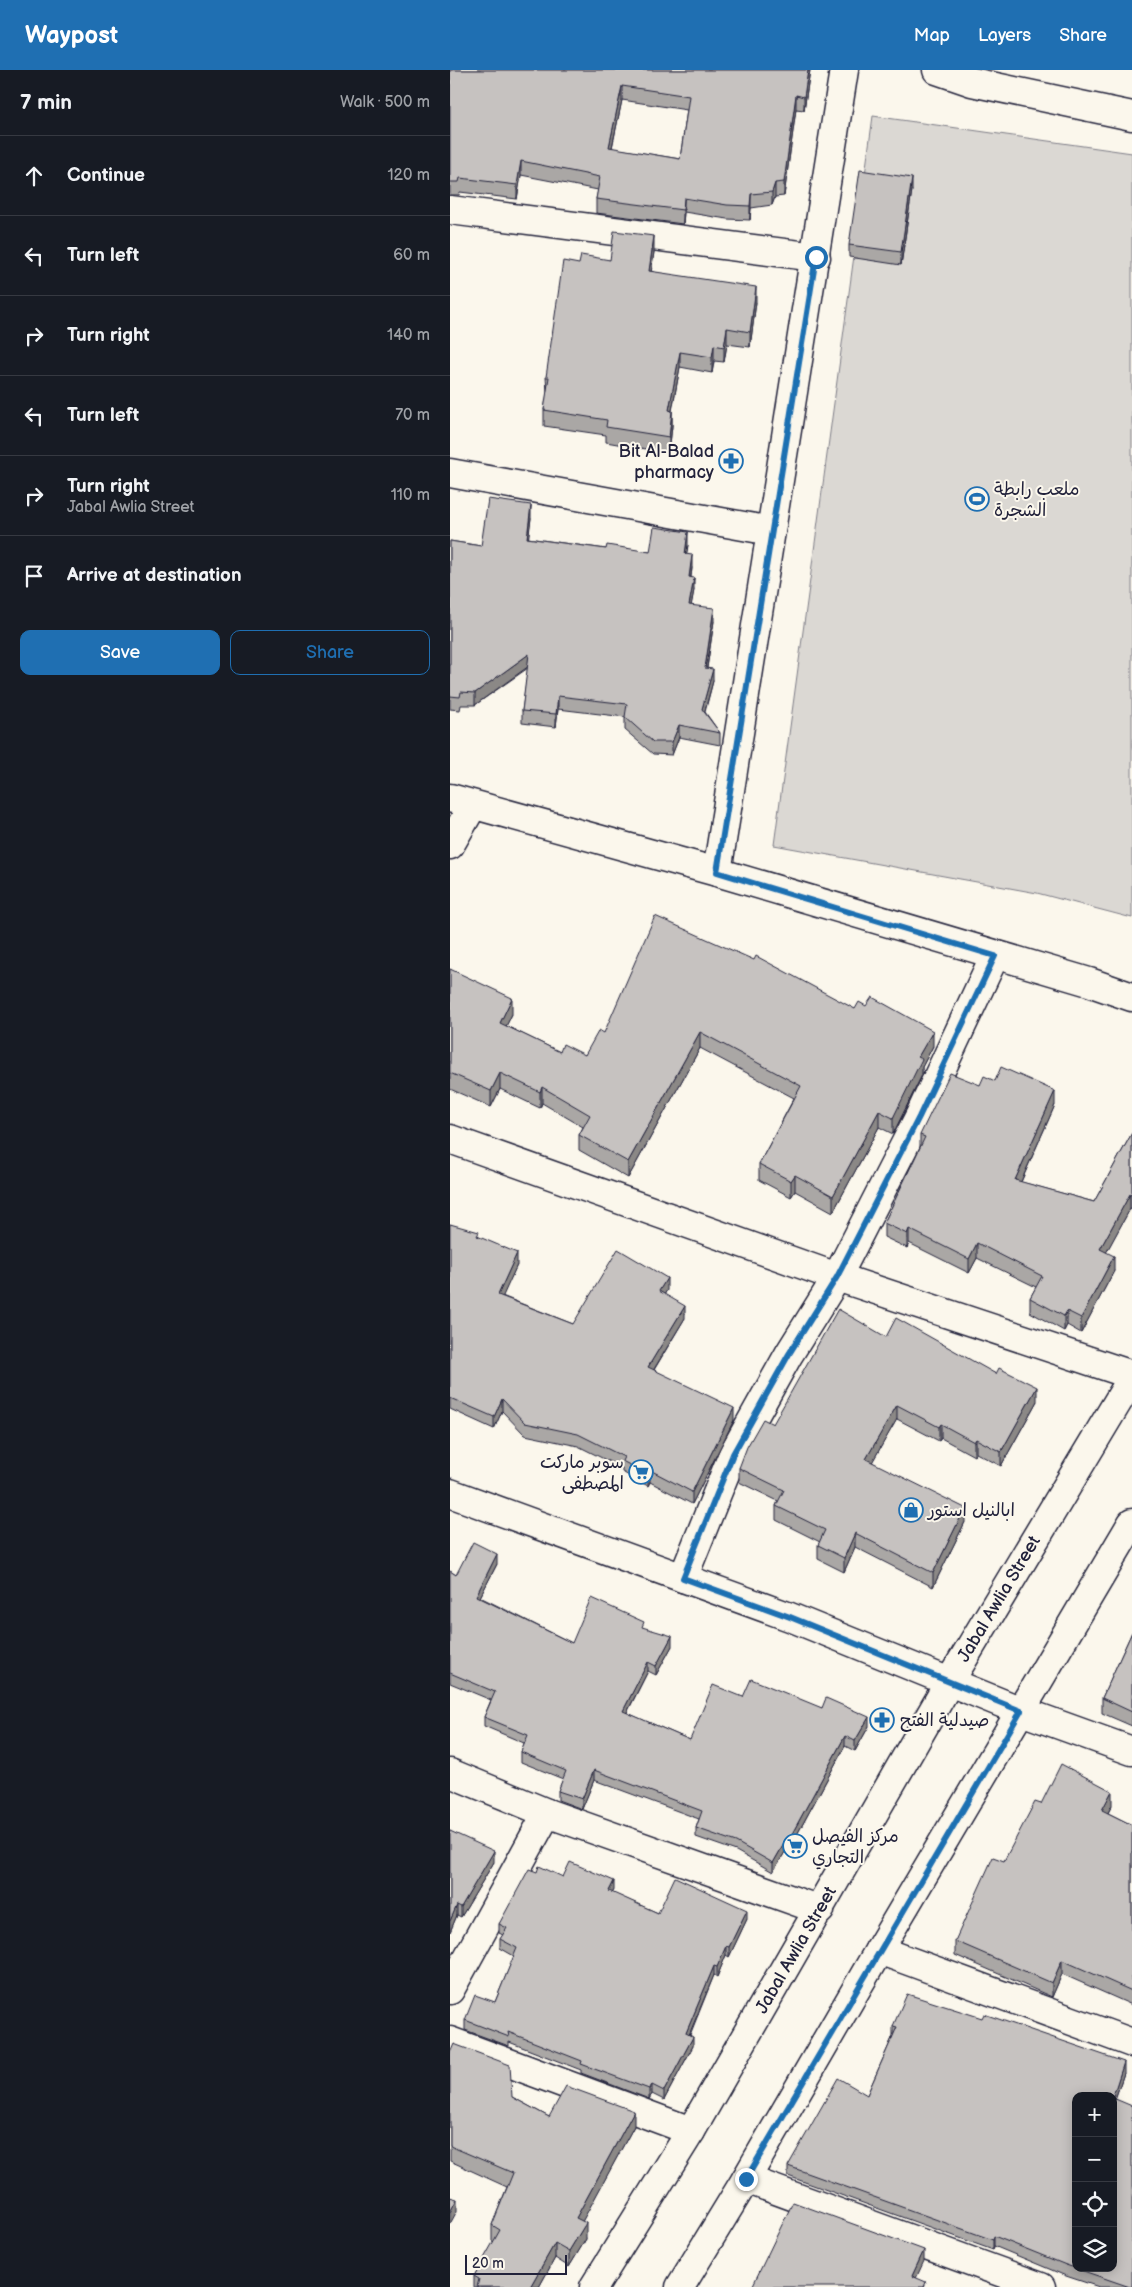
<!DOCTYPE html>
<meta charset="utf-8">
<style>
:root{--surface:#171b24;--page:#20242c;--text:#f1f3f6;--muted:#9ea1a6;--line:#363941;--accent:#1f6fb2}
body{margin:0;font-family:"Balsamiq Sans","Playpen Sans Arabic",sans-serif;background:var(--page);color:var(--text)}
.controls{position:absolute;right:15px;bottom:15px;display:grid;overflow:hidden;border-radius:10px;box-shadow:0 2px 12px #0003}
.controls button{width:45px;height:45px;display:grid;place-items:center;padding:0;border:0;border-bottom:1px solid var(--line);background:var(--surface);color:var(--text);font:25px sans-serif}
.scale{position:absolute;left:15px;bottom:12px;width:102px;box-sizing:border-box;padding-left:5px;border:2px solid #22223b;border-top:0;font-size:14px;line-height:18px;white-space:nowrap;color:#22223b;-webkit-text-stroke:4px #fbf7ec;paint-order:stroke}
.stop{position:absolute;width:15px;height:15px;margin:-11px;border:4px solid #1f6fb2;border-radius:50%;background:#fff}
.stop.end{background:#1f6fb2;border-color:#fff;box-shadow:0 1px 5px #0008}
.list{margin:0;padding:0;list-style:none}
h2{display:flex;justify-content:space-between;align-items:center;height:65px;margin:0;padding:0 20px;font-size:21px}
h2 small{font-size:16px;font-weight:400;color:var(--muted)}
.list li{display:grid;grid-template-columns:32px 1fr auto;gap:15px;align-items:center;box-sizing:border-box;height:80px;padding:0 20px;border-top:1px solid var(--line)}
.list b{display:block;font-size:19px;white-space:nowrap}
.list p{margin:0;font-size:16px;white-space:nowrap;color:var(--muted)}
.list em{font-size:16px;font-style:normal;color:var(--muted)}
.actions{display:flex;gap:10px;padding:15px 20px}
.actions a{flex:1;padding:11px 0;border:1px solid var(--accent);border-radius:10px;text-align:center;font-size:18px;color:var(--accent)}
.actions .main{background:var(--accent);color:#fff}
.icon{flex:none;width:28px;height:28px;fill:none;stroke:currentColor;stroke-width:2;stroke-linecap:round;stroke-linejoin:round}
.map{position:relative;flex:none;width:682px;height:2217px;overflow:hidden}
header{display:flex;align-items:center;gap:30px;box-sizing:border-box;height:70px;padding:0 25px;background:var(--accent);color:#fff}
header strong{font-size:24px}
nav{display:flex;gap:28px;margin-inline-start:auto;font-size:18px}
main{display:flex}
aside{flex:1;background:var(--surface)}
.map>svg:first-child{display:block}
.green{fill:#dbd8d3;stroke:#7e7d87}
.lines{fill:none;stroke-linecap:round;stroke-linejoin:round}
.minor-casing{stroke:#22223b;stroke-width:31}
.major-casing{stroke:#22223b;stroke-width:31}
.minor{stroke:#fbf7ec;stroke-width:28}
.major{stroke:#fbf7ec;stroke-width:28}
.wall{fill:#aaa7a5;stroke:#22223b;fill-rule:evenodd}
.shaded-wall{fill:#8b8886;stroke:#22223b}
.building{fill:#c6c2c0;stroke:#22223b;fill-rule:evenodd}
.route{stroke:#1f6fb2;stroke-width:6}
.labels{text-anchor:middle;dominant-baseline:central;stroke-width:4;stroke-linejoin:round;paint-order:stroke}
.poi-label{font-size:18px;fill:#22223b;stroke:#fbf7ec;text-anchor:start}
.street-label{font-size:18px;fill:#22223b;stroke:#fbf7ec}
</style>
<header>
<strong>Waypost</strong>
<nav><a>Map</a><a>Layers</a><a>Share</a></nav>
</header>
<main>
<aside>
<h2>7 min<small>Walk · 500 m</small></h2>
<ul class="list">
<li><svg class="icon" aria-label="ahead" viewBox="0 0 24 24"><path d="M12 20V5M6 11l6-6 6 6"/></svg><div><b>Continue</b></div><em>120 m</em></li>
<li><svg class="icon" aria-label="left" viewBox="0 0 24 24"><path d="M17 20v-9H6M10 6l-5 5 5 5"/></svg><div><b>Turn left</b></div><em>60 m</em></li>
<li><svg class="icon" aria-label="right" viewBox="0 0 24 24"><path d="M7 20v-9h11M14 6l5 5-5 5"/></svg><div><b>Turn right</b></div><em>140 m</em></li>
<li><svg class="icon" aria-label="left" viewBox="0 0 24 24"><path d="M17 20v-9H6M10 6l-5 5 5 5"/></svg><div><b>Turn left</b></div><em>70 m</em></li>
<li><svg class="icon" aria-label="right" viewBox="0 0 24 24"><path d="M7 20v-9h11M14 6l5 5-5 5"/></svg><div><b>Turn right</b><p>Jabal Awlia Street</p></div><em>110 m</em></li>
<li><svg class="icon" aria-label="arrive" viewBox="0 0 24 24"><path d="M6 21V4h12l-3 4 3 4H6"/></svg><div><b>Arrive at destination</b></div></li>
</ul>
<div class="actions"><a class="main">Save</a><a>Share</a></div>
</aside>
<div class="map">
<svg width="682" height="2217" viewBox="0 0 682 2217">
<rect width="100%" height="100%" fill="#fbf7ec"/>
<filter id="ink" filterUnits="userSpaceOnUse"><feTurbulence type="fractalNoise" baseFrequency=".02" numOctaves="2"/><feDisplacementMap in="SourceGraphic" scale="10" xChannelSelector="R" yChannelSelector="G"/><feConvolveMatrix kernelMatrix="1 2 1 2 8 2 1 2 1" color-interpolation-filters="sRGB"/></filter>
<g filter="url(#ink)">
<path class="green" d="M423 46 682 83V848L587 823 324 775Z"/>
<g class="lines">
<g class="minor-casing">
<g id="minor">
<path d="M487 0 522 12 682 46"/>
<path d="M0 140 366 187"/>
<path d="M0 403 321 461"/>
<path d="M0 728 267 802 639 912 682 927"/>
<path d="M0 775 23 735"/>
<path d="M267 802 394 0"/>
<path d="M0 1069 387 1207 682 1305"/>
<path d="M0 1423 340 1547 571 1641 682 1681"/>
<path d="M233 1508 283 1384 339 1284 387 1207 469 1047 545 885"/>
<path d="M0 1703 97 1743 370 1840"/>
<path d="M429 1880 682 1973"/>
<path d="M0 1920 97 1743"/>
<path d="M0 1971 241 2061"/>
<path d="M296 2109 591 2217"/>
</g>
</g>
<g class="major-casing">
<g id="major">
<path d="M144 2217 241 2061 500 1611 682 1308"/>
<path d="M230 2217 296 2109 429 1880 682 1453"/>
</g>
</g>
<use href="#minor" class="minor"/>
<use href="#major" class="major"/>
</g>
<g class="wall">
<path d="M0 0H360L354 40 346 39 334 126 325 127 322 135 301 138 300 150 277 149 234 142 233 154 146 143V129L148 120 71 105 67 129 10 122 9 125H0ZM172 30 237 40 230 89 162 78Z"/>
<path d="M462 120 451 195 399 187V175Z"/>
<path d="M204 182 201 201 306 232 300 277 277 274 274 292 264 291 262 303 230 297 222 341V356L219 383 156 372V365L94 356V340L97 323 96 307 129 194 160 190Z"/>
<path d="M81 448 78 468 156 479 200 482 238 475 236 484 242 498 241 507 244 520 241 535 264 551 257 598 263 611 255 642 270 663V675L229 667 222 685 203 684 175 660V647L108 639 106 657 72 653V641L78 598 25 635H11L10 640 0 639V471L31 476Z"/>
<path d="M0 899 62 944 56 956 110 982 135 985 154 963 405 939 483 976 472 997V1005L443 1064 429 1057 383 1142 345 1121 341 1127 309 1110V1094L344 1028 250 978 178 1108 129 1080V1065L133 1057 92 1033 90 1038 50 1019 41 1037 0 1019Z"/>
<path d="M530 1015 605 1035 571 1112 644 1132 682 1063V1140L680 1139 656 1182 664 1201 631 1263 617 1255 614 1261 580 1242V1228L586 1217 527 1188 519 1203 459 1173 457 1178 434 1167V1153L470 1077V1065Z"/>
<path d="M0 1154 29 1167 67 1195 52 1226 123 1254 217 1220 214 1225 235 1248 204 1300 284 1350 242 1434 200 1412 198 1416 172 1402V1398L128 1376 75 1365 52 1341 44 1359 0 1339Z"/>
<path d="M436 1267 546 1304 587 1331 551 1396 526 1383 524 1386 491 1368 489 1371 447 1349 422 1392 515 1452 483 1517 405 1477 394 1502 368 1489V1475L370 1472 326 1450V1436L328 1431 289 1412V1398L323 1354Z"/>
<path d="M47 1494 30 1527 122 1573 194 1558 222 1576 206 1605 198 1601 177 1643 240 1670 293 1627 372 1638 419 1656 405 1681 395 1676 337 1783 335 1782 323 1802 286 1781 246 1767V1758L249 1749 144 1710 132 1739 108 1730V1721L113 1709 71 1692V1682L74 1673 34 1656V1647L41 1630 0 1613V1501L6 1505Z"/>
<path d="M682 1562V1656L652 1643V1628Z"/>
<path d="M591 1734 662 1735 658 1743 682 1755V1935L612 1904 602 1927 505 1885V1871L554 1791Z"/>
<path d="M0 1761 44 1792 11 1847 7 1845 0 1862Z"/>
<path d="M87 1802 113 1807 164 1820 162 1823 208 1843 297 1849 279 1887 276 1885 267 1907 264 1905 240 1965 243 1976 214 2030 202 2024 199 2029 131 2003V2000L59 1972V1976L15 1960V1950L45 1932 64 1886 50 1878V1869L53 1865 49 1863V1854Z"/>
<path d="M443 1956 674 2003 665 2029 682 2217H649L616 2206 544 2176 543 2180 338 2106V2096L417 2025 443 1966Z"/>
<path d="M0 1983 62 2027 99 2047 184 2056 132 2151 136 2169 119 2197 105 2188 89 2217H24V2206L44 2172 42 2171V2155L57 2117 0 2091Z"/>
</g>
<g class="shaded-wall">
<path d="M358 0H360L354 40V27Z"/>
<path d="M172 16V30L159 91V77Z"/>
<path d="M346 25V39L334 126V112Z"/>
<path d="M71 91V105L67 129V115Z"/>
<path d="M462 108V120L451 195V182Z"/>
<path d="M325 113V127L322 135V122Z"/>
<path d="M301 124V138L300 150V136Z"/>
<path d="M234 128V142L233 154V140Z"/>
<path d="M204 166V182L199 217V201Z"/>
<path d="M306 217V232L300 277V262Z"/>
<path d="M277 258V274L274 292V277Z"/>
<path d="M264 275V291L262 303V287Z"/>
<path d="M230 282V297L219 356V340Z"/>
<path d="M222 341V356L219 383V367Z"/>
<path d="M81 435V448L77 481V468Z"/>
<path d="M238 462V475L235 497V484Z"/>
<path d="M242 485V498L239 520V507Z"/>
<path d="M244 508V520L239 548V535Z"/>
<path d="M264 538V551L255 610V598Z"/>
<path d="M79 584V596L25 635V623Z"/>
<path d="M263 599V611L252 651V639Z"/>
<path d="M108 626V639L106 657V644Z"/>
<path d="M229 655V667L222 685V672Z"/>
<path d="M62 928V944L50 969V953Z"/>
<path d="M483 961V976L472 997V1005L443 1064V1048L468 987Z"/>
<path d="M250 962V978L178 1108V1092Z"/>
<path d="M50 1003V1019L41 1037V1021Z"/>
<path d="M92 1017V1033L90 1038V1022Z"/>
<path d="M605 1021V1035L565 1125V1110Z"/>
<path d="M429 1041V1057L383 1142V1126Z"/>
<path d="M345 1105V1121L341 1127V1111Z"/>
<path d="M680 1124V1139L650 1194V1179Z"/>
<path d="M459 1159V1173L457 1178V1164Z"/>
<path d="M527 1173V1188L519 1203V1189Z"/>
<path d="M67 1183V1195L48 1237V1225Z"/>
<path d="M664 1186V1201L631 1263V1248Z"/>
<path d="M217 1208V1220L209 1233V1221Z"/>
<path d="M235 1236V1248L198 1309V1297Z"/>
<path d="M617 1241V1255L614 1261V1246Z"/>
<path d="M587 1317V1331L551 1396V1382Z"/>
<path d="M52 1329V1341L44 1359V1347Z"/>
<path d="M447 1335V1349L416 1403V1389Z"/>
<path d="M284 1338V1350L242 1434V1422Z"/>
<path d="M491 1354V1368L489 1371V1357Z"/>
<path d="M526 1369V1383L524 1386V1372Z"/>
<path d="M200 1400V1412L198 1416V1404Z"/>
<path d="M515 1438V1452L483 1517V1503Z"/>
<path d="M405 1463V1477L394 1502V1488Z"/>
<path d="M47 1484V1494L26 1535V1526Z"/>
<path d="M222 1566V1576L206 1605V1596Z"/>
<path d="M198 1592V1601L173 1650V1641Z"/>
<path d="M419 1647V1656L405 1681V1671Z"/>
<path d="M395 1666V1676L337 1783V1773Z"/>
<path d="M144 1700V1710L132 1739V1729Z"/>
<path d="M662 1721V1735L652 1754V1740Z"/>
<path d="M335 1772V1782L323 1802V1793Z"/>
<path d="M44 1781V1792L11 1847V1837Z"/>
<path d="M164 1811V1820L159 1830V1821Z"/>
<path d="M7 1835V1845L0 1862V1851Z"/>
<path d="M297 1840V1849L279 1887V1877Z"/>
<path d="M276 1876V1885L267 1907V1897Z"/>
<path d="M612 1890V1904L602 1927V1913Z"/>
<path d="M264 1896V1905L236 1972V1963Z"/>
<path d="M243 1967V1976L214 2030V2021Z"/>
<path d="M674 1992V2003L663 2035V2026Z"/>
<path d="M202 2015V2024L199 2029V2019Z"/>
<path d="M184 2041V2056L126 2163V2148Z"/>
<path d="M7 2129V2141L0 2154V2142Z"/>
<path d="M136 2153V2169L119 2197V2181Z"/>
<path d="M544 2166V2176L543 2180V2170Z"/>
<path d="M105 2173V2188L89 2217H80Z"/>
<path d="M474 2180V2191L462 2217V2206Z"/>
</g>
<g class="building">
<path d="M0 0H358L354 27 346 25 334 112 325 113 322 122 301 124 300 136 277 135 234 128 233 140 146 129 150 107 71 91 67 115 10 108 9 112H0ZM172 16 239 26 230 89 159 77Z"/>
<path d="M410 100 462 108 451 182 399 175Z"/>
<path d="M164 161 204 166 199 201 306 217 300 262 277 258 274 277 264 275 262 287 230 282 219 340 222 341 219 367 156 357 157 350 94 340 99 307H96L113 191 129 194 131 185 160 190Z"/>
<path d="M38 429 81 435 77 468 156 479 157 475 200 482 204 457 238 462 235 484 242 485 239 507 244 508 239 535 264 538 255 598 263 599 252 639 270 663 229 655 222 672H203L175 647 177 634 108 626 106 644 72 641 79 584 25 623 11 622 10 627 0 626V471L31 476Z"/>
<path d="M205 846 304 890 306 886 405 939 409 932 416 936 422 927 483 961 468 987 472 989 443 1048 429 1041 383 1126 345 1105 341 1111 309 1094 351 1016 250 962 178 1092 129 1065 140 1045 92 1017 90 1022 50 1003 41 1021 0 1003V899L62 928 50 953 110 982 113 974 135 985 149 960 154 963Z"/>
<path d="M551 997 605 1021 565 1110 644 1132 682 1063V1126L680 1124 650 1179 664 1186 631 1248 617 1241 614 1246 580 1228 592 1206 527 1173 519 1189 459 1159 457 1164 434 1153 475 1067 470 1065 500 1003 530 1015 534 1006 545 1011Z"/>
<path d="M0 1154 29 1162 27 1166 67 1183 48 1225 123 1254 168 1179 217 1208 209 1221 235 1236 198 1297 284 1338 242 1422 200 1400 198 1404 172 1391 174 1387 128 1364 75 1353 52 1329 44 1347 0 1328Z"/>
<path d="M388 1239 436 1267 446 1248 546 1304 549 1298 587 1317 551 1382 526 1369 524 1372 491 1354 489 1357 447 1335 416 1389 515 1438 483 1503 405 1463 394 1488 368 1475 375 1460 326 1436 334 1420 289 1398 297 1377 313 1349 323 1354Z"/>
<path d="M23 1472 47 1484 26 1526 122 1573 141 1528 194 1552 192 1557 222 1566 206 1596 198 1592 173 1641 240 1670 263 1615 293 1627 301 1609 372 1638 376 1628 419 1647 405 1671 395 1666 337 1773 335 1772 323 1793 286 1772 246 1758 252 1741 144 1700 132 1729 108 1721 116 1701 71 1682 78 1665 34 1647 45 1622 0 1603V1501L6 1505Z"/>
<path d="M682 1562V1642L652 1628Z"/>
<path d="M611 1694 662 1721 652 1740 682 1755V1921L612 1890 602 1913 505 1871 543 1787 554 1791 585 1732 591 1734Z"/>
<path d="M0 1761 44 1781 11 1837 7 1835 0 1851Z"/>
<path d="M120 1792 164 1811 159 1821 208 1843 225 1807 297 1840 279 1877 276 1876 267 1897 264 1896 236 1963 243 1967 214 2021 202 2015 199 2019 131 1994 132 1991 58 1962 59 1967 15 1950 25 1925 45 1932 67 1878 50 1869 57 1858 49 1854 79 1799 87 1802 89 1796 113 1807Z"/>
<path d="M457 1924 532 1948 534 1944 674 1992 663 2026H626V2198H663V2028L682 2036V2217H680L616 2195 544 2166 543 2170 338 2096 388 2008 417 2025 447 1957 443 1956Z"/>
<path d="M4 1974 60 1995 62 2027 99 2047 116 2016 184 2041 126 2148 136 2153 119 2181 105 2173 80 2217H27L29 2209 24 2206 50 2160 42 2155 63 2103 0 2076V1983Z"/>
<path d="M0 2127 7 2129 0 2142Z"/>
<path d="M343 2132 474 2180 462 2206 476 2212 474 2217H302Z"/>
</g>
</g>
<g class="lines" filter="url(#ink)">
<path class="route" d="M296 2109 571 1641 340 1547 233 1508 283 1384 339 1284 387 1207 469 1047 545 886 267 802 366 187"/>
</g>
<defs>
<g id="pharmacy-ring" transform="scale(1.25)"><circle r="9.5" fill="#fbf7ec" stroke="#1f6fb2" stroke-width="1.5"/><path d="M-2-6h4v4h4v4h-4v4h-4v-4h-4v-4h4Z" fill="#1f6fb2"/></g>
<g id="stadium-ring" transform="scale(1.25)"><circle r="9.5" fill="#fbf7ec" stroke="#1f6fb2" stroke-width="1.5"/><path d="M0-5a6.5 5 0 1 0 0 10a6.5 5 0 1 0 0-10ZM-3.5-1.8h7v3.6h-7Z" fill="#1f6fb2"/></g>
<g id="supermarket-ring" transform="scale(1.25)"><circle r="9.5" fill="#fbf7ec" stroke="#1f6fb2" stroke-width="1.5"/><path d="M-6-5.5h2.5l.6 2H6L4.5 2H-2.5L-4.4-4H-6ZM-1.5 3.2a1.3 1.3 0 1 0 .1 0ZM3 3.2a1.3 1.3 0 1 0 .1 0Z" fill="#1f6fb2"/></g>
<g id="shop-ring" transform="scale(1.25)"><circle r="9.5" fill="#fbf7ec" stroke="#1f6fb2" stroke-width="1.5"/><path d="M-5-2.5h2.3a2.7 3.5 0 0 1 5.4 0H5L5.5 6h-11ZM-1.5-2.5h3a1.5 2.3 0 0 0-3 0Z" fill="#1f6fb2"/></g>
</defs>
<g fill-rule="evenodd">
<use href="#pharmacy-ring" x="281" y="391"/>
<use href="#stadium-ring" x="527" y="429"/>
<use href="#supermarket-ring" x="191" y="1402"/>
<use href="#shop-ring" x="461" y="1440"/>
<use href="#pharmacy-ring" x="432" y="1650"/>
<use href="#supermarket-ring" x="345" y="1776"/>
</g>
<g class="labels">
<g class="poi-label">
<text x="264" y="381" text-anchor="end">Bit Al-Balad<tspan x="264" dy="21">pharmacy</tspan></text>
<text x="544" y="419">ملعب رابطة<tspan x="544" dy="21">الشجرة</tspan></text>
<text x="174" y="1392" text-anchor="end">سوبر ماركت<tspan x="174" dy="21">المصطفى</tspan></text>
<text x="478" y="1440">ابالنيل استور</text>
<text x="450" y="1650">صيدلية الفتح</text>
<text x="362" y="1766">مركز الفيصل<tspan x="362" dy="21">التجاري</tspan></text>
</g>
<g class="street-label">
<text transform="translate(549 1529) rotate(-59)">Jabal Awlia Street</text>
<text transform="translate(346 1880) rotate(-60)">Jabal Awlia Street</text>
</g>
</g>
</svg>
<div class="controls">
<button>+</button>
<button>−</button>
<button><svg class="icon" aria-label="locate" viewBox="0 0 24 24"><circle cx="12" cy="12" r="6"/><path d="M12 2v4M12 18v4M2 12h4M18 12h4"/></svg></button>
<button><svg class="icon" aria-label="layers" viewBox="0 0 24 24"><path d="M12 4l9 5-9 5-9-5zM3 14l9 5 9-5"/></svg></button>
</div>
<div class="scale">20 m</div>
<div class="stop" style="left:366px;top:187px"></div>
<div class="stop end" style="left:296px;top:2109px"></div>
</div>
</main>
